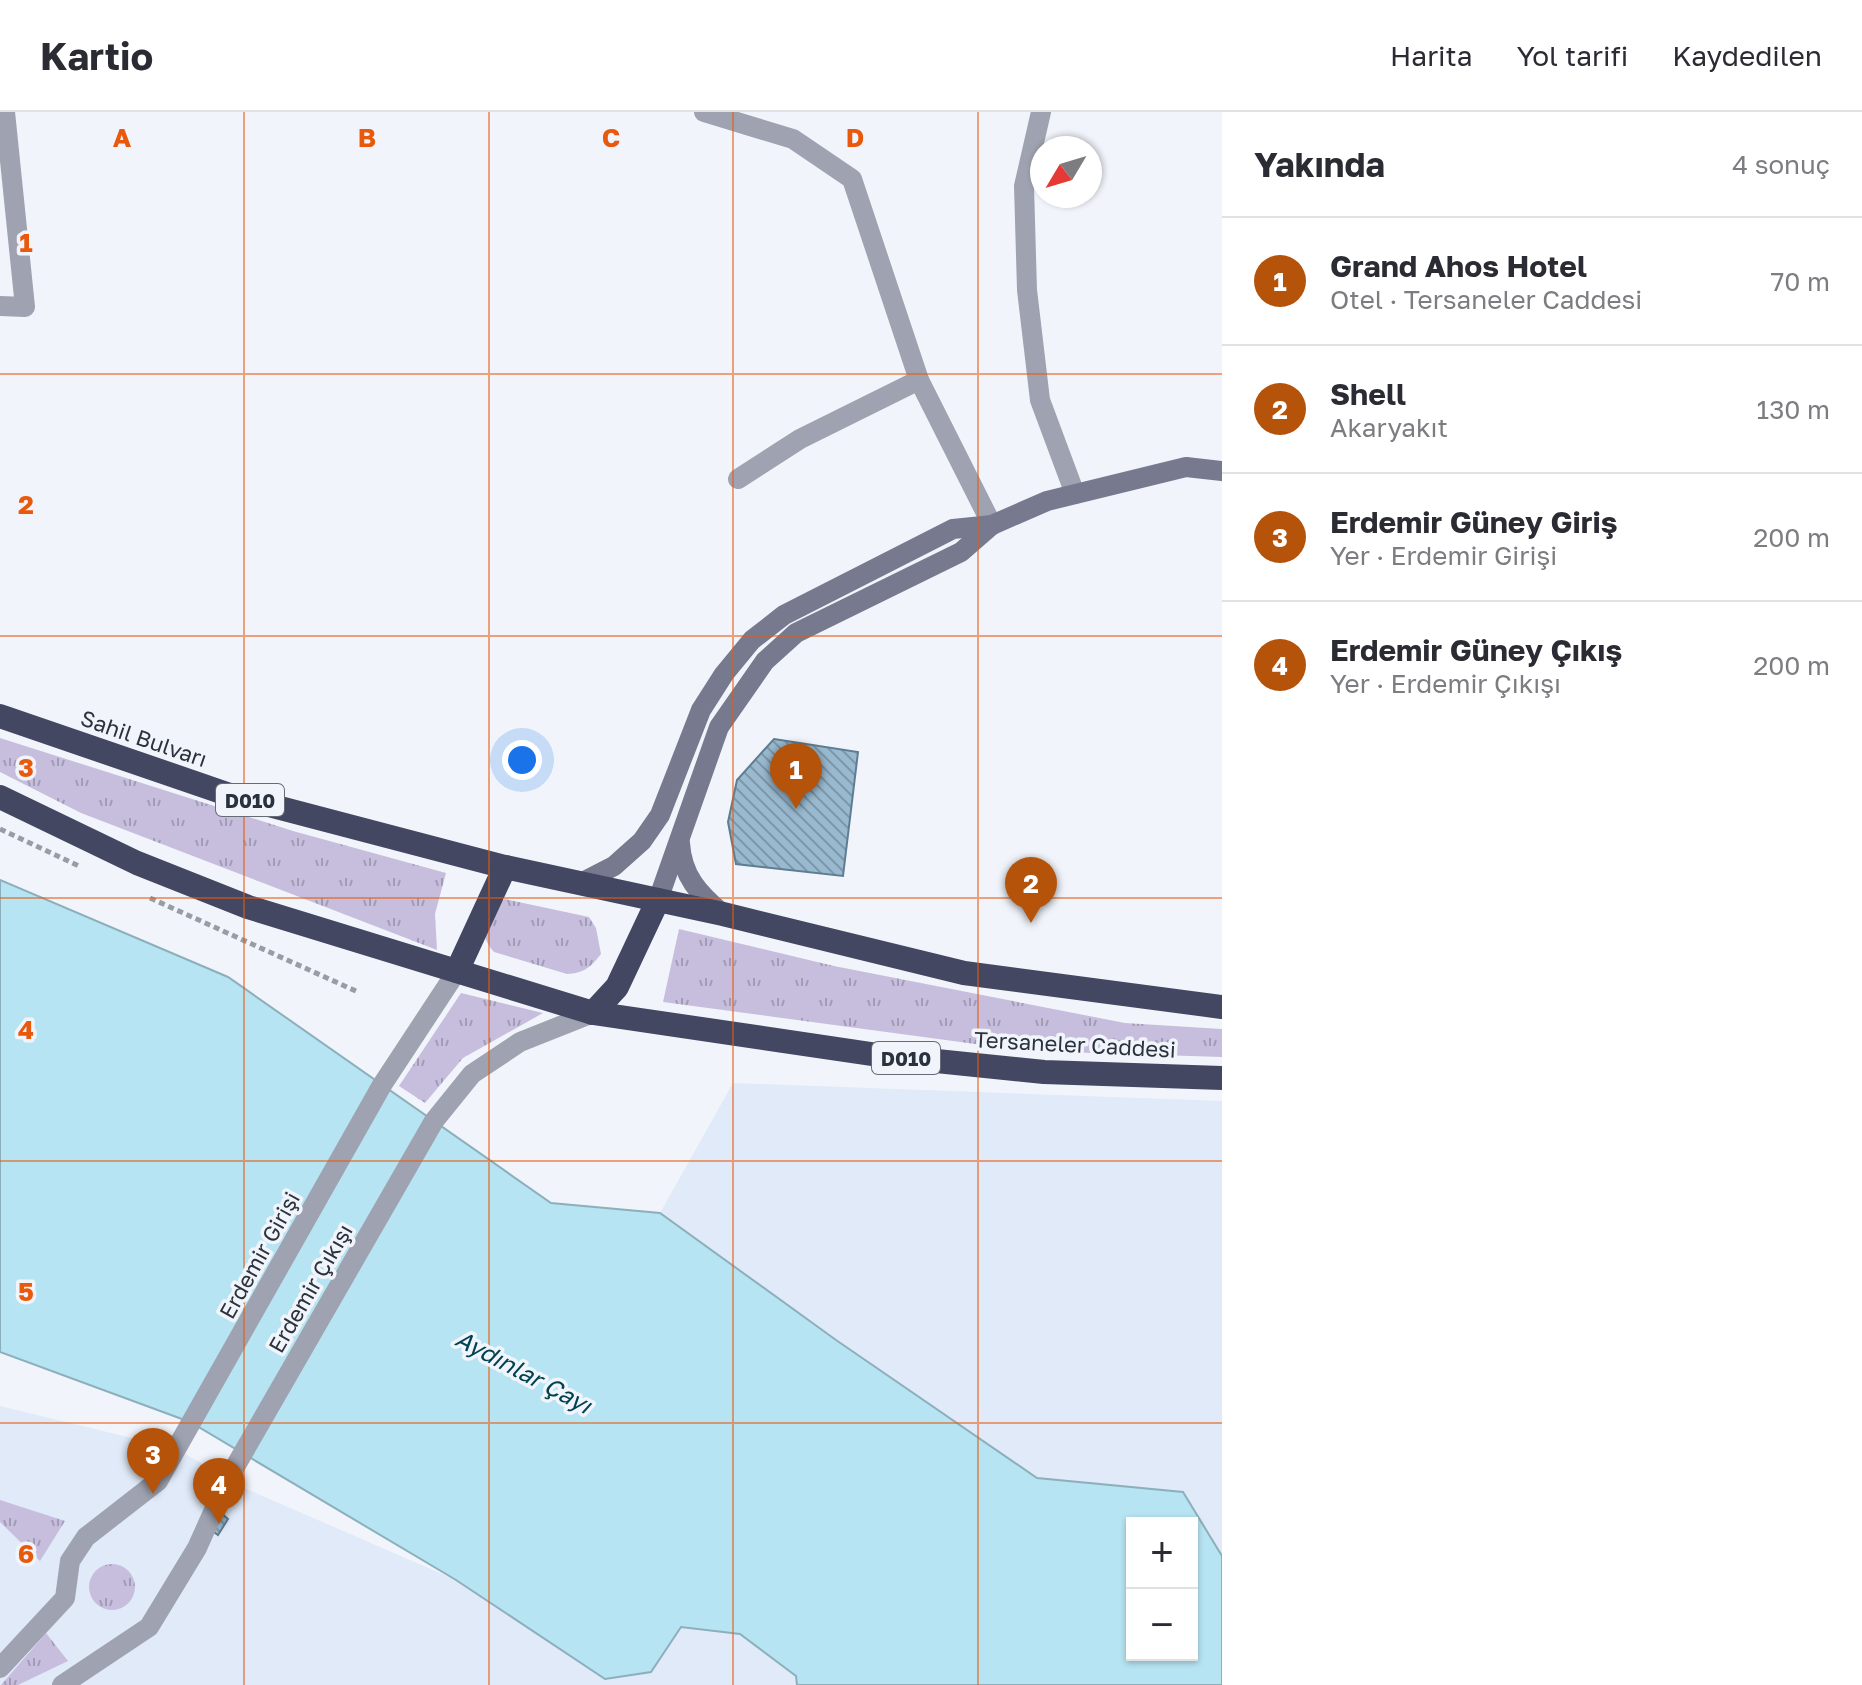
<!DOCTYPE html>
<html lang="tr">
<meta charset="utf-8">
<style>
:root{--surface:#fff;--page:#f2f2f3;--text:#2b2b33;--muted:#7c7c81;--line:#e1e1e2;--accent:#b45309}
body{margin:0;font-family:"Golos Text",sans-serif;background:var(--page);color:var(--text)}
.controls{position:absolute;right:24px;bottom:24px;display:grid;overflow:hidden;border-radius:0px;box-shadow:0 2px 6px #0004}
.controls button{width:72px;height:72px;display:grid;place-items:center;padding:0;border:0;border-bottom:2px solid var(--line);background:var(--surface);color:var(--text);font:40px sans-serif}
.compass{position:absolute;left:1030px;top:24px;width:72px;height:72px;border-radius:50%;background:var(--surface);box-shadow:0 2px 6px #0004;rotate:232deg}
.you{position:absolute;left:522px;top:648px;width:28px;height:28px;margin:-20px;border:6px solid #fff;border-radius:50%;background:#1a73e8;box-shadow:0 0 0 12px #1a73e833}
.badge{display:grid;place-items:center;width:52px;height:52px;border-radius:50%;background:var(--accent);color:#fff;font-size:26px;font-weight:700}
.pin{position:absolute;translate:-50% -66px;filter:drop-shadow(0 2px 4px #0008)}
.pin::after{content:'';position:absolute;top:42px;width:28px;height:24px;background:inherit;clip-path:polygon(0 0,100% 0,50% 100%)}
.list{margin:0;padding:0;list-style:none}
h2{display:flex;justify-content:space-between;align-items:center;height:104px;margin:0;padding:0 32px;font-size:34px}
h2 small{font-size:26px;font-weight:400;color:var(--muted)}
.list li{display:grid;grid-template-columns:52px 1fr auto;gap:24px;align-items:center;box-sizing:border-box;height:128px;padding:0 32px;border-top:2px solid var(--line)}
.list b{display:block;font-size:30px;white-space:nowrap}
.list p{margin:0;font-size:26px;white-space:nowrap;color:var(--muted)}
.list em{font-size:26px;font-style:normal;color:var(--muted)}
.map{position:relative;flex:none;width:1222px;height:1573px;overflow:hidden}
header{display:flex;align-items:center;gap:48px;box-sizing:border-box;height:112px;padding:0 40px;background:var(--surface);border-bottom:2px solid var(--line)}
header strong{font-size:38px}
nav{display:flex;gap:44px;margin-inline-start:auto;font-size:28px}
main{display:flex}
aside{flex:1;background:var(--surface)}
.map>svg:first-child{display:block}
.built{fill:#e0eaf8}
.grass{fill:url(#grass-tufts)}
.water{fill:#b7e4f2;stroke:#8dafbc;stroke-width:2;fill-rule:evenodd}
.building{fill:url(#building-back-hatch);stroke:#5f7d92;stroke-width:2}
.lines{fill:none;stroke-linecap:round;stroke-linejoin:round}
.path{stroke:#979da5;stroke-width:5;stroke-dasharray:6 4;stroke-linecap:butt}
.street{stroke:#9fa2b0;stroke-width:20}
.secondary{stroke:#777a8f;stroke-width:20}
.highway{stroke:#434762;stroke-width:24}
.grid{fill:none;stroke:#e8590c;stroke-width:2;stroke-opacity:0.55}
.labels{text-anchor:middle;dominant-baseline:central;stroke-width:7;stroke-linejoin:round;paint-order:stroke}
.shield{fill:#f1f5fb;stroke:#666c76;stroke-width:2}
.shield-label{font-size:20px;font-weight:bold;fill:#2a323d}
.street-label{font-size:22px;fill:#2a323d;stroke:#f1f5fb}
.water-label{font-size:24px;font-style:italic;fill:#004251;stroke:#f1f5fb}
.grid-label{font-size:26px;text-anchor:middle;font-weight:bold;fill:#e8590c;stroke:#f1f5fb;stroke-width:7;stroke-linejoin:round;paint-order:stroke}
</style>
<header>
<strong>Kartio</strong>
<nav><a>Harita</a><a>Yol tarifi</a><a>Kaydedilen</a></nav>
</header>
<main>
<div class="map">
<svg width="1222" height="1573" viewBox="0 0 1222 1573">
<defs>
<pattern id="grass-tufts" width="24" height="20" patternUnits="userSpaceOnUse" patternTransform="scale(2)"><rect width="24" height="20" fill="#c7bede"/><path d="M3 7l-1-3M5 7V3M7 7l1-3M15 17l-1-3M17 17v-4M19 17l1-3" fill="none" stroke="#a29bb5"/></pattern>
<pattern id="building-back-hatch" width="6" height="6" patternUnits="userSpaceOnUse" patternTransform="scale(2)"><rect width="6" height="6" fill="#99b9cf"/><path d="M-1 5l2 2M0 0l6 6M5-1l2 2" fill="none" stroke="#7d97a9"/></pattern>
</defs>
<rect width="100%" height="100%" fill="#f1f5fb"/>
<g class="built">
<path d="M733 971 1222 989V1444L1183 1380 1037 1366 836 1228 660 1101Z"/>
<path d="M0 1294 177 1337 242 1375 456 1468 605 1567 651 1560 681 1515 740 1522 796 1564 797 1573H0Z"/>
</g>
<g class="grass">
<path d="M0 626 293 719 446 761 435 802 437 838 81 701 0 660Z"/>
<path d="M505 787 589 805 596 816 601 842C591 855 584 861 567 862L494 840C476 821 484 799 505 787Z"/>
<path d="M679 817 834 854 1125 911 1222 917V945L1028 939 663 890Z"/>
<path d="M461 881 543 901 463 946 425 991 399 974Z"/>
<path d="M0 1388 65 1409 40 1449 0 1410Z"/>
<circle cx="112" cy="1475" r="23"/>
<path d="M46 1521 68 1549 18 1573H1Z"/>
</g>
<path class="water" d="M0 768 228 865 551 1091 660 1101 836 1228 1037 1366 1183 1380 1222 1444V1573H797L796 1564 740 1522 681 1515 651 1560 605 1567 456 1468 190 1310 0 1240ZM1132 1411H1192V1543H1132Z"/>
<g class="building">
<path d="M774 627 858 640 843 764 736 752 728 710 737 668Z"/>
<path d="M221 1401 228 1407 218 1423 211 1418Z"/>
</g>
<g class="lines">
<g class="path">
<path d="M0 717 79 754"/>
<path d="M150 786 358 880"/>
</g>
<g class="street">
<path d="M704 0 793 27 852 67 919 268"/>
<path d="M1041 0 1024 74 1027 178 1040 288 1075 382"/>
<path d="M0 194 25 195 5 0"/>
<path d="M738 367 800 327 919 268 992 413"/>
<path d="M0 1556 65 1486 70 1449 86 1425 158 1369 382 973 457 859"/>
<path d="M62 1573 149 1515 197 1436 228 1367 434 1009 472 962 520 930 593 901"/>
</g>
<g class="secondary">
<path d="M680 731C682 764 699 782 723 802"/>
<path d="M579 772 614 754 642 729 660 703 701 598 724 562 752 528 784 503 953 417 992 413 1047 389 1186 355 1222 359"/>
<path d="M658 788 719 615 765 549 796 521 961 440 992 413"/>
</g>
<g class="highway">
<path d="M0 604 227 682 505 755 723 802 964 861 1222 895"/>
<path d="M0 685 137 751 248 795 593 901 878 943 1044 960 1222 966"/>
<path d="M457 859 505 755"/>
<path d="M593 901 617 875 658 788"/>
</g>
</g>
<path class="grid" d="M244 0V1573M489 0V1573M733 0V1573M978 0V1573M0 262H1222M0 524H1222M0 786H1222M0 1049H1222M0 1311H1222"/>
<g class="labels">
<g class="shield">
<rect x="216" y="672" width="68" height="32" rx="6"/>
<rect x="872" y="930" width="68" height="32" rx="6"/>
</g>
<g class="shield-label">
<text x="250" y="688">D010</text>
<text x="906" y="946">D010</text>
</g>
<g class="street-label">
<text transform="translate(144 626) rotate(19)">Sahil Bulvarı</text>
<text transform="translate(1075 932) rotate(3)">Tersaneler Caddesi</text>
<text transform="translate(259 1143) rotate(-61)">Erdemir Girişi</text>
<text transform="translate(310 1176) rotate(-60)">Erdemir Çıkışı</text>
</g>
<g class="water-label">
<text transform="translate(524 1259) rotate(28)">Aydınlar Çayı</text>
</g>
</g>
<g class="grid-label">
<text x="122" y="35">A</text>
<text x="367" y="35">B</text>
<text x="611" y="35">C</text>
<text x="855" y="35">D</text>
<text x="26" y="140">1</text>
<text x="26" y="402">2</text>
<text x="26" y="665">3</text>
<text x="26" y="927">4</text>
<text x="26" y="1189">5</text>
<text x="26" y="1451">6</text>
</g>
</svg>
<div class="controls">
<button>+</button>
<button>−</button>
</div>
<svg class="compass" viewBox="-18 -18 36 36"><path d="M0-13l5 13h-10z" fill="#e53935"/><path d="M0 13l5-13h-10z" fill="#7c7c81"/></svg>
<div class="you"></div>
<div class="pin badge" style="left:796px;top:697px">1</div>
<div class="pin badge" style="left:1031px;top:811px">2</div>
<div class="pin badge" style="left:153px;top:1382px">3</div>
<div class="pin badge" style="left:219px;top:1412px">4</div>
</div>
<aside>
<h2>Yakında<small>4 sonuç</small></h2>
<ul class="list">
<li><span class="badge">1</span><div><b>Grand Ahos Hotel</b><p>Otel · Tersaneler Caddesi</p></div><em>70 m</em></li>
<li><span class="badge">2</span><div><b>Shell</b><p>Akaryakıt</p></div><em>130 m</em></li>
<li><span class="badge">3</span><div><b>Erdemir Güney Giriş</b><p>Yer · Erdemir Girişi</p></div><em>200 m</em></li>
<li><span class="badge">4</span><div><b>Erdemir Güney Çıkış</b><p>Yer · Erdemir Çıkışı</p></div><em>200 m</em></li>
</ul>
</aside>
</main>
